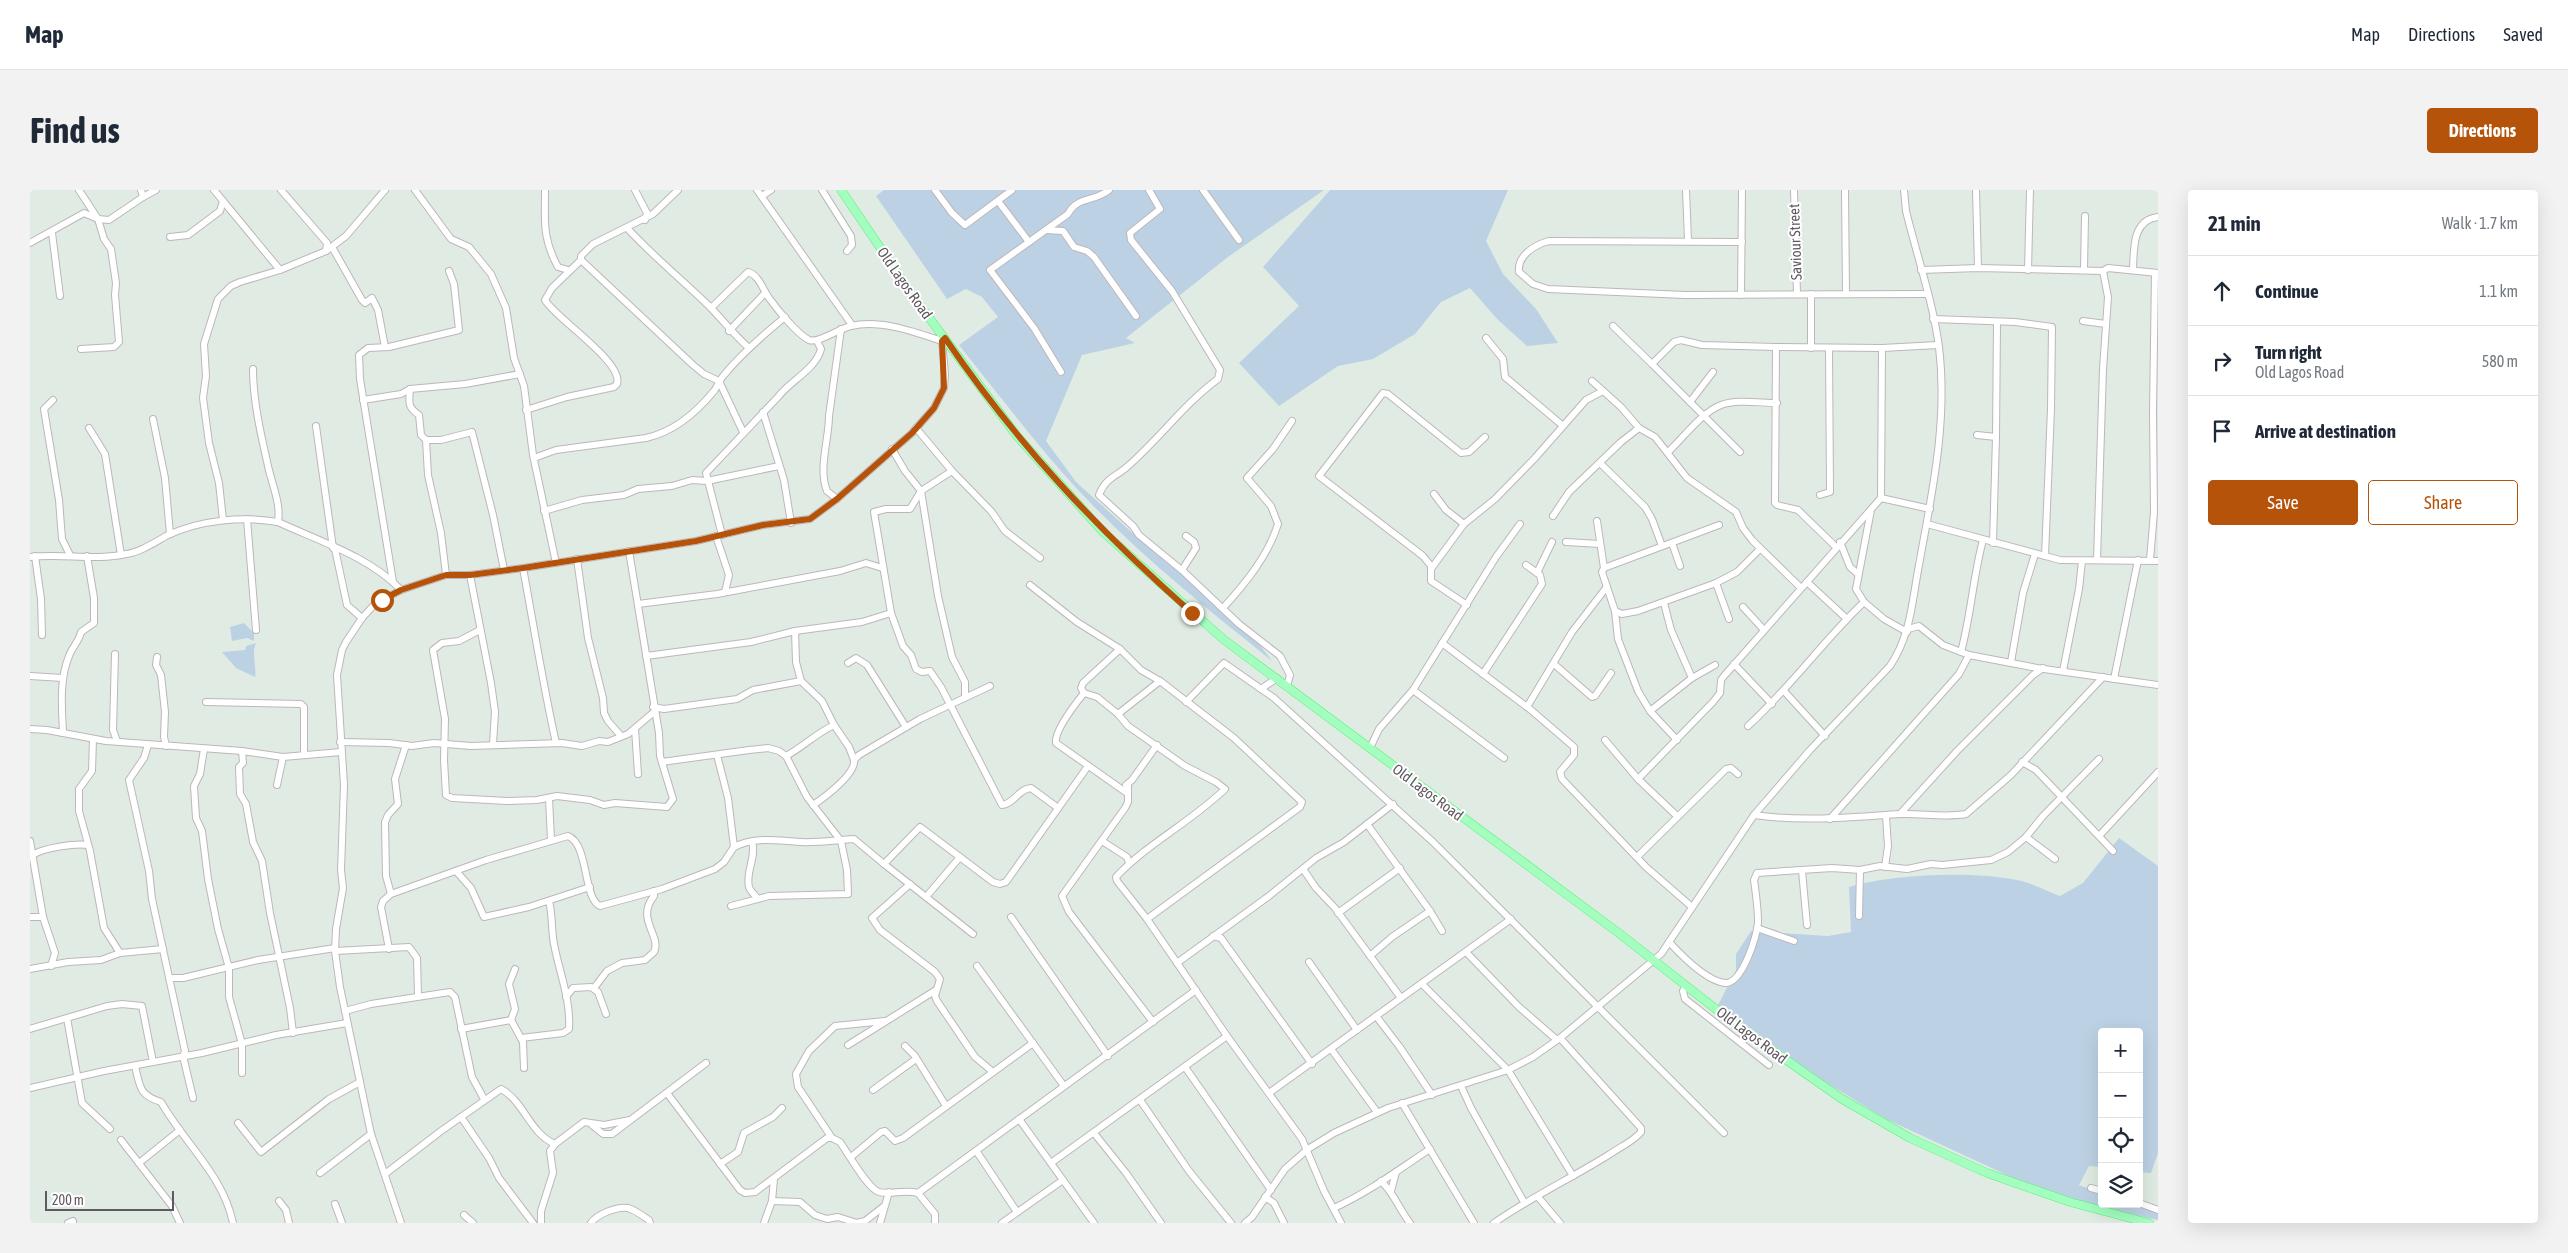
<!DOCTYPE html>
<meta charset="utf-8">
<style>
:root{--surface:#fff;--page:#f2f2f3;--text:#1f2937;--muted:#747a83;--line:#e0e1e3;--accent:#b45309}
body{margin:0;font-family:"Asap Condensed",sans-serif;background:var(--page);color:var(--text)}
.controls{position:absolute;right:15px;bottom:15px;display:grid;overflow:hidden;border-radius:5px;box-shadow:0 5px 20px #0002}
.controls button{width:45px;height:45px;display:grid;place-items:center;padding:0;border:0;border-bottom:1px solid var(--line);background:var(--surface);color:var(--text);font:25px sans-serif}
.scale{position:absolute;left:15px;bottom:12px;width:129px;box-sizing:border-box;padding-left:5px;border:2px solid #615961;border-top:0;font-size:14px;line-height:18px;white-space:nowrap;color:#615961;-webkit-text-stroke:4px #fff;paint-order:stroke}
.stop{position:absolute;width:15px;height:15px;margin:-11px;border:4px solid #b45309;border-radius:50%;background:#fff}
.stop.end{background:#b45309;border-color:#fff;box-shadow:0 1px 5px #0008}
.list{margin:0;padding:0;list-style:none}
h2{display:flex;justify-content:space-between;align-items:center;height:65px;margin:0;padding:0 20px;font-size:21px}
h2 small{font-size:16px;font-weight:400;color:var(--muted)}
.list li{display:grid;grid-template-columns:32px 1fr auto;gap:15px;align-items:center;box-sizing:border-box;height:70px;padding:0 20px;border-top:1px solid var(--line)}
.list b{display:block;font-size:19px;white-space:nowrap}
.list p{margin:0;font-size:16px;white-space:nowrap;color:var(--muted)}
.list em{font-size:16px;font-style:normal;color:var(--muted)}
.actions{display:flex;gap:10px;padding:15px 20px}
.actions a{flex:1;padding:11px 0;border:1px solid var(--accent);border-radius:5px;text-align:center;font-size:18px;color:var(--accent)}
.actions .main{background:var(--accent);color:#fff}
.icon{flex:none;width:28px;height:28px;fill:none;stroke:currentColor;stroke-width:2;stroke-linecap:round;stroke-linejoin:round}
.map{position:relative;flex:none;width:2128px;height:1033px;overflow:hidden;border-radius:5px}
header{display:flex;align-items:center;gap:30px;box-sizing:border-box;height:70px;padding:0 25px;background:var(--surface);border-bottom:1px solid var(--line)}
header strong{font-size:24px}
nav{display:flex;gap:28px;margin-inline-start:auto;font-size:18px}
.intro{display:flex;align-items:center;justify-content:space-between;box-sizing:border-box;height:120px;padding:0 30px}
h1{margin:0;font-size:35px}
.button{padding:12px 22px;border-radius:5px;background:var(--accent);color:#fff;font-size:18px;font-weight:700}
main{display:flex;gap:30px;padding:0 30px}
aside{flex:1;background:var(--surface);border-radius:5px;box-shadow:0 5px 20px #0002}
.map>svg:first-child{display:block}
.green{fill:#bcd2e4}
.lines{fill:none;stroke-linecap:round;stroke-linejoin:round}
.minor-casing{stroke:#bdb6bc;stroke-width:8}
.major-casing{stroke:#55f072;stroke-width:9}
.minor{stroke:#fff;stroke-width:6}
.major{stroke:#a3febf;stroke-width:8}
.route{stroke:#b45309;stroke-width:6}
.labels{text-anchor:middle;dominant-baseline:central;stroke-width:4;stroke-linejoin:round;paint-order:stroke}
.street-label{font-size:15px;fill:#615961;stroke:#fff}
</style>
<header>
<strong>Map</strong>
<nav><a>Map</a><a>Directions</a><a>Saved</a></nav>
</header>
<div class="intro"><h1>Find us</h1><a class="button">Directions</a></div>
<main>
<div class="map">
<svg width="2128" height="1033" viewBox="0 0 2128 1033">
<rect width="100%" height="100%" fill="#e0ece3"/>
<g class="green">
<path d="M854 0H1294L1198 67 1096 148 1105 153 1052 165 1016 251 1046 292 1117 356 1219 440 1242 471C1175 417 1108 364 1049 301 1006 254 968 204 929 155L968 127 952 107 936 99 917 109 846 6Z"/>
<path d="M1300 0H1478L1456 51 1473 84 1506 119 1528 153 1497 156 1468 130 1440 98 1411 112 1385 144 1343 169 1308 176 1249 216 1209 173 1269 116 1233 77Z"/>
<path d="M214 433 224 443V451L217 448 202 451 200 437Z"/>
<path d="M226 453C221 464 227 476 225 487L206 478 192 462 215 460 216 456Z"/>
<path d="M2089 648 2128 676V963L2121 983 2109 982V842H2072V977L2059 976 2049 995 2072 1003V1014H2107L2128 1021V1030L2040 1010 1981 987 1856 929 1787 887 1688 815 1706 780V764L1721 741 1798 746 1821 742 1819 697C1864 684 1941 681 1987 690 2002 693 2017 701 2030 706L2053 693Z"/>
</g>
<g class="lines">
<g class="minor-casing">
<g id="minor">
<path d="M49 0 68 29 74 49 81 59 86 93 85 105 89 152 84 157 51 159"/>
<path d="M184 0 250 80"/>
<path d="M251 0 297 53 296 61"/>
<path d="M385 0 421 49 439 57 448 68 461 84 476 118 484 168 494 196 503 265 526 373"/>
<path d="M515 0C515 31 512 48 528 77L538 80"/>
<path d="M605 0 617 23 615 30"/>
<path d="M648 0 623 24 563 54 551 66V70L663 175 674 184 689 191 713 242"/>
<path d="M727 0 822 135"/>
<path d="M792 0 821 46 822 55 817 61"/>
<path d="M905 0 922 23 935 35 982 0"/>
<path d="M1119 0 1130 19 1100 43 1101 50 1142 101 1190 180 1188 189C1154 214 1130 248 1098 276 1086 287 1076 287 1069 305L1103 336 1109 345 1154 382 1209 434 1250 466 1260 485 1257 496"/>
<path d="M1173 0 1209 50"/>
<path d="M1656 0 1658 50"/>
<path d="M1764 0 1767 104"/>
<path d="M1815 0 1816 104"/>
<path d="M1946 0 1948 78"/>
<path d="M732 6 741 0"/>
<path d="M113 7 126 0"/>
<path d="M968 11 999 52 1038 24C1047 6 1065 12 1079 0"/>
<path d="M598 39C623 66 652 90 679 116 693 130 704 145 719 158"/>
<path d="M1016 40 1033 41 1044 57 1057 61 1064 67 1106 126"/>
<path d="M22 43 30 106"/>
<path d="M140 47 158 45 190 21 193 11"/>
<path d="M999 52 960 80 1004 138 1031 182"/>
<path d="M1712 52 1519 51C1504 55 1487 66 1489 82L1503 94 1518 99 1655 105 1897 104"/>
<path d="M0 53 54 23 68 29 79 30 113 7 111 0"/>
<path d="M302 57 332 110 335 113 342 108 348 120 355 157"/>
<path d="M2054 79 2055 26"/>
<path d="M2103 79C2104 59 2102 30 2128 27"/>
<path d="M1891 80 1948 78 2073 81 2078 78 2128 83"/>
<path d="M1998 80 2000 0"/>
<path d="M1781 104V158"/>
<path d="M1711 105 1712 0"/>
<path d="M681 118 718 82C729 85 733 100 739 108 747 119 767 144 779 150 788 154 810 138 821 136 850 129 885 142 912 151"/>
<path d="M1903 129 1985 132 2022 137 2021 219 2015 366"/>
<path d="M2053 131 2076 134"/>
<path d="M1583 136 1622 174 1644 152 1651 150 1672 155 1746 157 1852 158 1908 155"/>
<path d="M699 141 735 103"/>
<path d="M1456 148 1473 169 1475 187 1532 235"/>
<path d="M1746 157 1745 313 1747 315 1768 320 1806 357"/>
<path d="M1622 174 1710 262"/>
<path d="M223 179C223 211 231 245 238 276 242 295 251 313 248 332"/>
<path d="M1562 191 1591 217 1609 238 1625 247 1657 288 1706 322 1713 338 1722 350 1771 398"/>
<path d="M380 199C379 212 377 217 389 225L391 245 396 250 398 285 411 343 416 385"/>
<path d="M23 210 14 219 29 310 32 349 40 365"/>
<path d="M333 210 371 204 380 199 435 194 490 184"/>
<path d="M1660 212 1683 182"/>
<path d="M496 220 537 207 584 197 587 194C594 172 525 128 515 110L522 98 551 70"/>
<path d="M733 222 754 290 761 333"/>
<path d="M123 229 135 288 140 344"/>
<path d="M286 236 303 358"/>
<path d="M59 238 75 264 91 365"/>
<path d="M886 238 922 281 961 321 975 341 1010 368"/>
<path d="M1947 245 1966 247 1963 353"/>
<path d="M1966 247 1967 132"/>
<path d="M396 250H411L442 242 463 325 474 380"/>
<path d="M862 259 875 281 891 301 908 406 922 467 935 492V507"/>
<path d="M1638 262C1654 247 1671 223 1691 215 1707 209 1730 213 1747 213"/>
<path d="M504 268 526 260 616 248C643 242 666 223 684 201 688 196 689 190 694 185 712 163 733 145 755 127"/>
<path d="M1570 273 1615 317 1622 329 1632 356"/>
<path d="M922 281 891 301 880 319H856L844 322 861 423 873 456 881 465 886 479 892 482 900 481 911 497 972 615C984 614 988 599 1001 598L1028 618"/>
<path d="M1404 304 1416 320 1434 334"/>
<path d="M1790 305 1800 302 1799 158"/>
<path d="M1851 308 1900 319"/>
<path d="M807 309 797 301C788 279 799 249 799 226L811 139"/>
<path d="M514 321 552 310 594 305 608 299 642 296 662 290 677 291 749 276"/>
<path d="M1523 326 1539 302 1591 252 1609 238"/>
<path d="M217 329 226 440"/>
<path d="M193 330 189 293 179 253 173 208 176 186 174 154 188 109 201 96 210 92 250 80 296 61 316 46 355 0"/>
<path d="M1567 331 1574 378"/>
<path d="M1897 334 2030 370 2128 371"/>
<path d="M692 345 676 283 748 207C760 191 786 179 791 159L787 151"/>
<path d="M686 346 699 385 695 402"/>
<path d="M1536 352 1570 354"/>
<path d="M1810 352 1820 377 1828 384"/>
<path d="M1642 353 1650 376"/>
<path d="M305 359 317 415 332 428"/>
<path d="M5 366 11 409 12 445"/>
<path d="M0 367C32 363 65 371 96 364 111 362 125 352 138 345 171 330 212 326 248 332 289 351 340 367 371 400"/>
<path d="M547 369 558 448 573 508 574 523 578 531 591 546"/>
<path d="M2067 370 2073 179 2078 107 2073 81"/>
<path d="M2120 370 2124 322 2123 222 2125 83"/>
<path d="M493 378C504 437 513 495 526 553"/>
<path d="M1401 379 1434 334 1465 309 1505 268 1556 210 1573 201"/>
<path d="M1152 380 1166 358 1164 352 1156 346"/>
<path d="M1507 383 1522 352"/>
<path d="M440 385 461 493 465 522 463 554"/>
<path d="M363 392 330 189 329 165 338 158 359 157 429 140 424 94 419 81"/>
<path d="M1777 392 1817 429"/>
<path d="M1686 393 1699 429"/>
<path d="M1000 395 1047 432 1090 459 1111 480 1130 491 1204 548 1272 612 1270 617 1117 729"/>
<path d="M1834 412 1826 399 1841 320"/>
<path d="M1634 413 1641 440 1662 488"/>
<path d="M608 414 687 404 810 381 836 373 852 378"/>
<path d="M1437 415 1401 391V376L1393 366 1289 286 1353 203 1358 204 1431 263 1439 262 1455 247"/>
<path d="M1713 417 1734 440"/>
<path d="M1193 418C1215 394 1238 366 1248 334L1241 316 1217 288 1243 259 1262 231"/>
<path d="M1585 421 1592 424 1608 421 1686 393 1707 382 1730 359"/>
<path d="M1878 439 1889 436 1913 455 1939 465 2007 478 2128 495"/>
<path d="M450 440 429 451 412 453 403 460 415 529 414 570 416 605 422 608 477 611 507 610 527 606 560 610 574 615 585 613 637 617 643 609 630 566 629 543 599 361"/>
<path d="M1412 453 1501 520 1544 557V565L1530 582 1532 589 1616 677 1662 717"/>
<path d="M1090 459 1053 493 1051 498 1054 503 1067 507 1088 524 1098 536 1155 576 1186 592 1195 599C1161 632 1118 653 1086 687L1087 691 1117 729 1197 846 1272 949 1294 1001 1311 1033"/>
<path d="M1931 462C1941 425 1943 387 1953 350"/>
<path d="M85 464 83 540 87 551"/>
<path d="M616 466 721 452 765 441 832 432 861 423"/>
<path d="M127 467 126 475 131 485 135 522 134 547 136 556"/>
<path d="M1981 472 1993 403 2005 364"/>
<path d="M818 473 826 468 837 475 876 537"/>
<path d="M1524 474 1562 507 1565 506 1581 483"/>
<path d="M1704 474 1742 514"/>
<path d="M2033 481 2049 399 2052 371"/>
<path d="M1453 484 1512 394 1510 385 1496 375"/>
<path d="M0 486 33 488"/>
<path d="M2084 489 2108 370"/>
<path d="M1231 499 1247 488"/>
<path d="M1383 500 1474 568"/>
<path d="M1754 501 1795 546"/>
<path d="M1054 503C1046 513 1024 541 1026 553L1097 603"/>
<path d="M176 512 271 514 274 517V564"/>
<path d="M1156 512 1194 473 1244 508 1403 652 1694 943"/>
<path d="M623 517 634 519 707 509 723 500 771 491"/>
<path d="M1497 517 1542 442 1576 398"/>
<path d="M1620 521 1662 488 1685 475"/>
<path d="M1088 524 1130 491"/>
<path d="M804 535 819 557 824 570"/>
<path d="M1718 536C1760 498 1793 451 1834 412L1854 429 1877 442"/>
<path d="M0 539 17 540 76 551 212 561 253 567 311 562"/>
<path d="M605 539 608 584"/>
<path d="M33 543C32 518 29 490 39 466 42 457 49 452 51 442L64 433V408L57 366"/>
<path d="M63 549 62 581 49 599V621L60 661 74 738 90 763"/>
<path d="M1575 550 1608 589 1647 626"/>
<path d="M1647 550 1620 521 1608 501 1588 449 1585 421 1572 382 1574 378 1689 335"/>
<path d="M310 552 359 553 382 556 404 553 441 556 532 553 552 556 569 551 578 552 598 544 624 522"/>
<path d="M118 555 114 568 99 590 119 681 122 709 155 861 153 866 163 908"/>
<path d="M1340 558 1349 539 1383 500 1466 367 1490 334"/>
<path d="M174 559 170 584 164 596 166 628 172 641 178 689 188 739 199 778V807L212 854V883"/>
<path d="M212 561 213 573 209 577 210 604 216 614 223 652 232 671 240 723 260 818 263 843"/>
<path d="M687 565 698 608 704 657"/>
<path d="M756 566C773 557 785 544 804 535L792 511 771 491 766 472 765 441"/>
<path d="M632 572 719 560 738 558 749 561 756 566 777 607 811 651 817 680 818 704 739 706 701 716"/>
<path d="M1992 572 2006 580 2083 661"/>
<path d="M1608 589 1683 512 1690 503 1691 490 1694 486 1851 308 1852 158"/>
<path d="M1098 594V612L1095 618 1032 706 1039 722 1123 832"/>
<path d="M247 595 253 567"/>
<path d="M1096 595 1102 590 1127 555"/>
<path d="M519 608 521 650"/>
<path d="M783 615C795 607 826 584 824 570L829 565 890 529 960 496"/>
<path d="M1870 624 1927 561 2003 485 2013 478"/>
<path d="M1724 625C1773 632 1821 627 1870 624 1892 623 1914 628 1936 624L1981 585 2073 487"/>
<path d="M1800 629 1929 484 1939 465"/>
<path d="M1337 634 1400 721 1412 741"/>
<path d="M2070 645 2128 582"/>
<path d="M1996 647 2025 669"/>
<path d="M0 651 13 727 25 763 21 776"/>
<path d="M1072 651 1097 667 1099 673"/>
<path d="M722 652C727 666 715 683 719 697 720 701 725 705 727 708"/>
<path d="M3 665C12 658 46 653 58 655"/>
<path d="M1607 667 1696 579 1701 578 1708 584"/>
<path d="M854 674 943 744"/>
<path d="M1855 677 1858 656 1856 626"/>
<path d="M1273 679 1286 698 1305 718 1371 808"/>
<path d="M426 681 441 698 454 727 499 717 560 697"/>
<path d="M1772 681 1777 735"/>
<path d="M880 694 842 728 850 740 905 782 910 789 905 806 907 811 945 867 963 882"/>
<path d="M361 704 356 686 355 632 358 625 368 614 365 589 376 555"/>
<path d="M896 707 930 667"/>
<path d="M1308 723 1370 678"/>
<path d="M1829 726 1830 680"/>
<path d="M0 727H13"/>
<path d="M981 727 1078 866"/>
<path d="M1727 738 1764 751"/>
<path d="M1183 746 1191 748 1282 874"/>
<path d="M1639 752C1651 765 1676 791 1695 793 1712 794 1727 747 1728 732 1728 718 1726 704 1724 690L1727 683 1802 678 1830 680 1850 676 1877 679 1901 674 1912 675 1961 670 1978 662 1996 647 2013 626 2069 569"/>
<path d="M359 759 351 717 353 711 361 704 456 670 538 646C559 654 553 709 570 716L632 699 685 679 694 672 704 657C725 646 748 651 770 652 788 653 806 650 824 649L854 674 890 637 963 692 970 694 976 692 1058 576"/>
<path d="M305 761 379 757 387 768 388 805"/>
<path d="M1436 762 1489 817 1527 850"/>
<path d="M1340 766 1362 747 1400 721"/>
<path d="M1279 772 1327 840"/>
<path d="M1147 773 1239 706 1286 668 1314 652 1363 614"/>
<path d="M947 776 1034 896"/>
<path d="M0 779 38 772 71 770 90 763 133 759"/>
<path d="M139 788H153L228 770 305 758"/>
<path d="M1392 794 1478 880 1543 986"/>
<path d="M1656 795 1653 801 1655 809 1739 875"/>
<path d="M564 798 577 781 592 773 615 770 624 762C632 746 605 729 624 706V701"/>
<path d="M536 807 543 798 561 797 568 802 576 824"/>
<path d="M315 821 341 814 420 802 425 807 442 887 454 909"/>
<path d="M1346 826 1369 856 1402 905"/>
<path d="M37 828 52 913 80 939"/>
<path d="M481 830 485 819 479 794 485 779"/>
<path d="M0 839 77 816 92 814 112 816 123 872"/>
<path d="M431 839 481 830 493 852 494 878"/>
<path d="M491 848 533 843 539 839C541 810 529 781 524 754 521 739 523 727 519 711"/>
<path d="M818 855 906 800"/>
<path d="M875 856 885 866 916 916"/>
<path d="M1301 859 1347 922"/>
<path d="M105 876C110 897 109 905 131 912 155 954 193 985 203 1033"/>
<path d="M1155 877 1241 1000"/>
<path d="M1431 896 1441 918 1494 1012"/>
<path d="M0 898 74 881 172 863 246 845 317 833"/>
<path d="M843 900 886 869"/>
<path d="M637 903 710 1000 715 1003 725 1002 797 948H802L810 952C817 962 838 999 849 1002 861 1005 874 999 888 1003L905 1024V1033"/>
<path d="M1239 903 1481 729"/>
<path d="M1110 910 1159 981 1201 1033"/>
<path d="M1372 913 1444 1033"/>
<path d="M431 927 459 968 469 988 503 1033"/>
<path d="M989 929 1064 1033"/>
<path d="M208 933 231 962 299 909 330 892"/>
<path d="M562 935 573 944H582L676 873"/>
<path d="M1064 943 1096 983 1131 1033"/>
<path d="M802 948 768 897 766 884 779 861 805 836 855 831"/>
<path d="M91 950 142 1016 150 1033"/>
<path d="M947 962 987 1022"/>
<path d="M821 967 851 942 855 941 865 951 873 948 1003 853"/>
<path d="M109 973 150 940"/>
<path d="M1021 973 1197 846"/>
<path d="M690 974 708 962 714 943 743 927 752 918"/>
<path d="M290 983 341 944"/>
<path d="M355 984 411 941 471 899C494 911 500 944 525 954"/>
<path d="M1351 991C1364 1003 1369 1019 1380 1033"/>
<path d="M2061 998 2072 1001"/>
<path d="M1361 1001 1366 982"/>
<path d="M888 1003 1166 800"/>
<path d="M1235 1007 1244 1013 1254 1033"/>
<path d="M1508 1007 1530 1033"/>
<path d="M249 1011 256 1020 259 1033"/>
<path d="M742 1011 770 1012 785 1025 797 1029 808 1027 827 1033 835 1031 853 1017"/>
<path d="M2109 1013 2128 1020"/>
<path d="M305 1014 312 1033"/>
<path d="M1304 1018C1339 1002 1368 980 1400 959"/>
<path d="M434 1025 443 1033"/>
<path d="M38 1033 43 1031V1033"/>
<path d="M371 1033 341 944 310 797 305 761 306 739 313 698 311 680 314 595 307 485 312 460 316 452 332 428 345 414 371 400 416 385H440L493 378 666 351 733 335 780 329 807 309 882 243 904 218 914 198 915 184 912 151 915 148"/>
<path d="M511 1033V1021L523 983 520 961 525 954 554 932 574 935 600 930"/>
<path d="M561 1033C567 1024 588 1016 598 1018 605 1020 613 1026 619 1030L620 1033"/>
<path d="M734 1033 742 1011 744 989"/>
<path d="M850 1033 859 1002"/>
<path d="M972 1033 1033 990"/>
<path d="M1215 1033 1222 1027 1255 979 1278 959 1304 943 1358 918 1478 880 1503 867 1530 848 1631 764 1724 625 1780 560 1860 476C1881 445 1882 411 1889 375 1902 303 1918 231 1909 157 1903 112 1887 66 1876 21L1874 0"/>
<path d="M1464 1033C1501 1007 1542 988 1580 964 1590 957 1604 951 1611 942V938L1530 848"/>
</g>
</g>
<g class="major-casing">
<path id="major" d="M811 0 883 106 987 246 1073 342 1193 449 1590 744 1705 834 1812 909 1880 948 1957 983 2040 1012 2119 1033"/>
</g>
<use href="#minor" class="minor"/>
<use href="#major" class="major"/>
</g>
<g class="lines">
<path class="route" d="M352 410 371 400 416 385H440L493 378 666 351 733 335 780 329 807 309 882 243 904 218 914 198 912 151 915 148C988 255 1065 337 1162 423"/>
</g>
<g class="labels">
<g class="street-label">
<text transform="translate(1765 52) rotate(-92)">Saviour Street</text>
<text transform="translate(875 93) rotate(55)">Old Lagos Road</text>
<text transform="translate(1398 602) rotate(37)">Old Lagos Road</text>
<text transform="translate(1722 845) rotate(37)">Old Lagos Road</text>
</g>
</g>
</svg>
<div class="controls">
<button>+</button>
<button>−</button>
<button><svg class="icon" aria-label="locate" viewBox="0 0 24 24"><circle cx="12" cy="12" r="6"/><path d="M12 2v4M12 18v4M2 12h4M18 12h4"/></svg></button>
<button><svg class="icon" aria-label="layers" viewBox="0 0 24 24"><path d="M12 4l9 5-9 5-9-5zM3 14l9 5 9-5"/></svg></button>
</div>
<div class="scale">200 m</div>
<div class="stop" style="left:352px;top:410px"></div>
<div class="stop end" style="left:1162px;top:423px"></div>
</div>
<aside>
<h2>21 min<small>Walk · 1.7 km</small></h2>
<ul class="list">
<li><svg class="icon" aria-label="ahead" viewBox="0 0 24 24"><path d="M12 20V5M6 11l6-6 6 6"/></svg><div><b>Continue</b></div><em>1.1 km</em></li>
<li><svg class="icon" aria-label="right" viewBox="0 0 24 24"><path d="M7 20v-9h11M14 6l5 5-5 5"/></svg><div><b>Turn right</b><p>Old Lagos Road</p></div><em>580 m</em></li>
<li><svg class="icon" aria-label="arrive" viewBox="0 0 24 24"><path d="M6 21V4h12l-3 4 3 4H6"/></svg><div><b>Arrive at destination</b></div></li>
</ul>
<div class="actions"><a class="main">Save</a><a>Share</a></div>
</aside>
</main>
